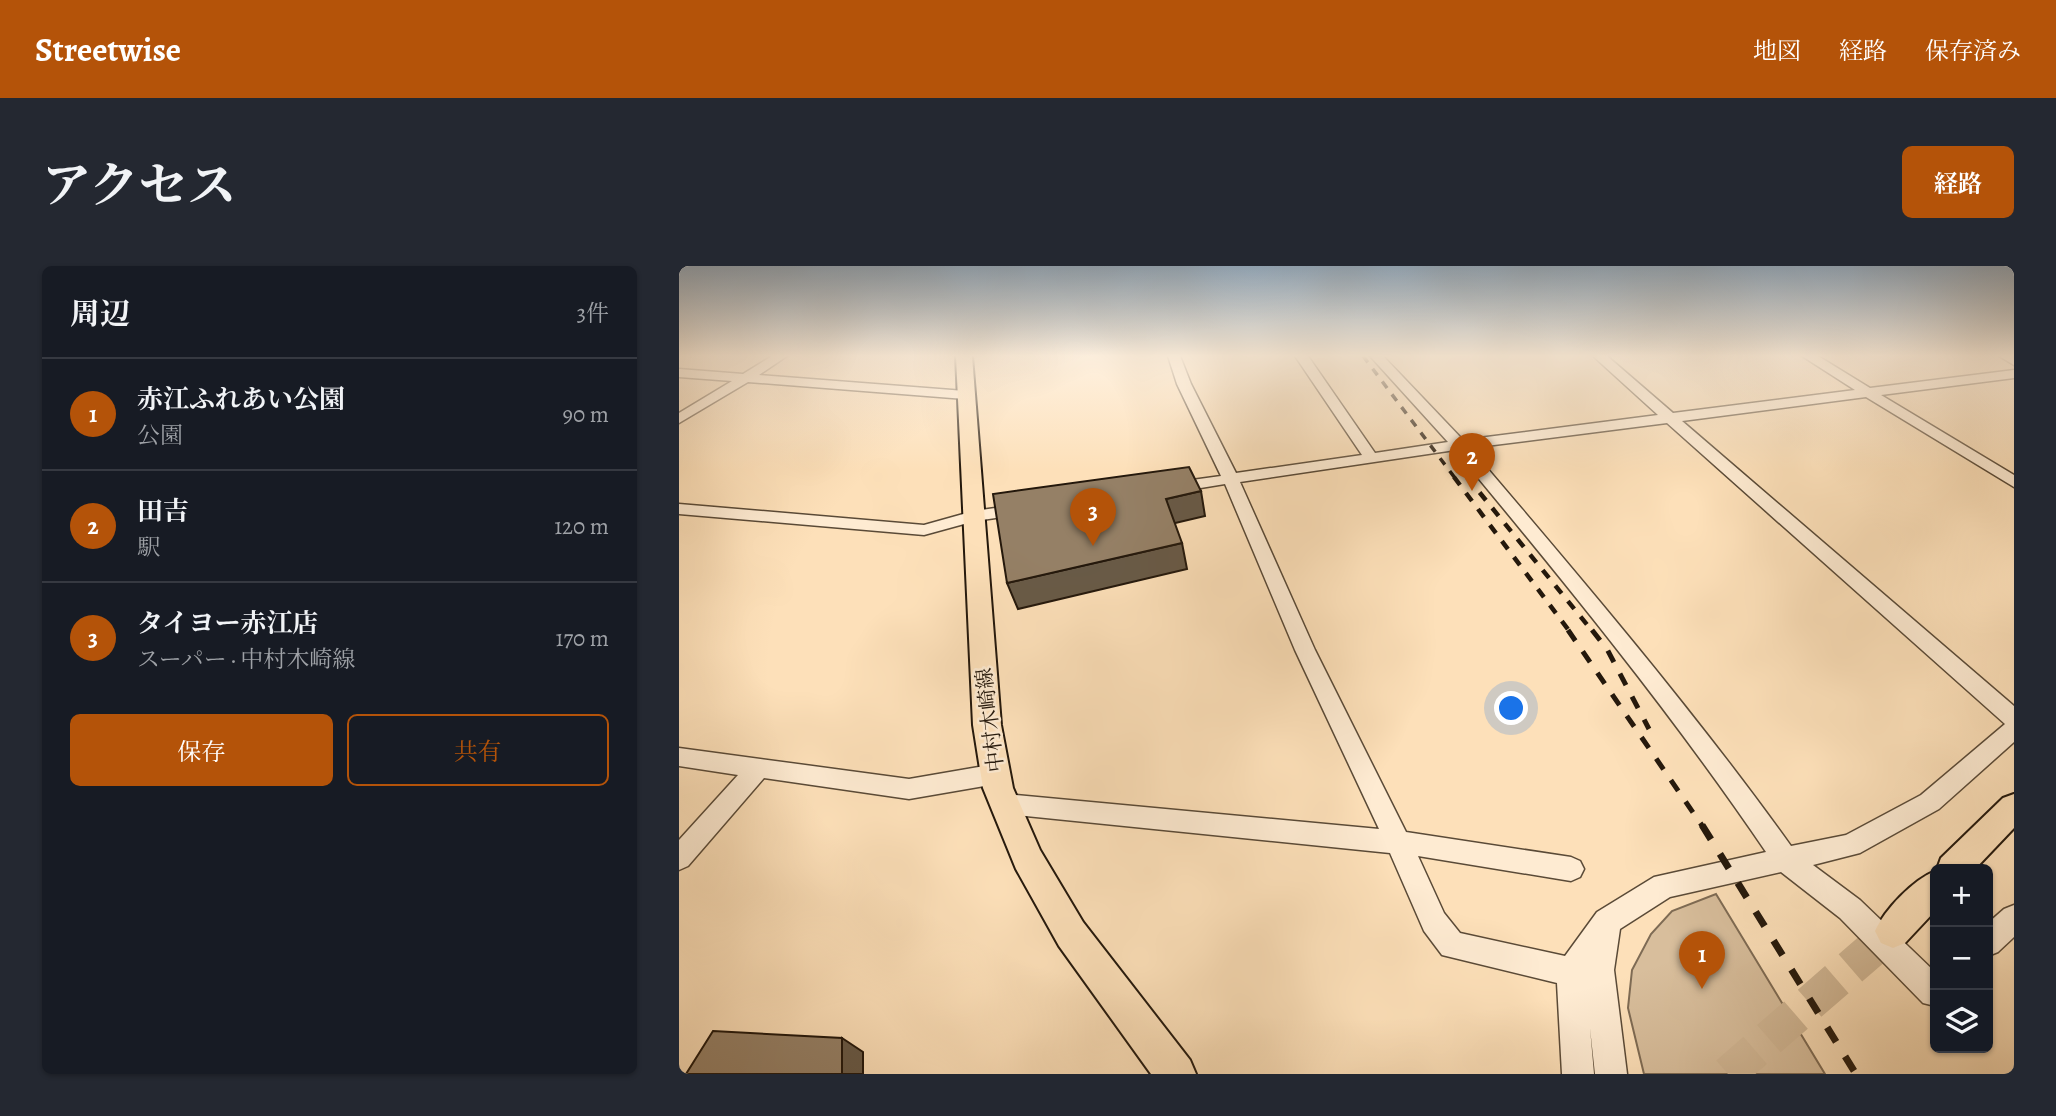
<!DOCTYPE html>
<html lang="ja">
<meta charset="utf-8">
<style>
:root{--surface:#171b24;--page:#242831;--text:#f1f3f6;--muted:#9ea1a6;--line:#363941;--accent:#b45309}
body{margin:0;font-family:Alegreya,"Noto Serif JP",serif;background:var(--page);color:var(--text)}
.controls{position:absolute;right:21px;bottom:21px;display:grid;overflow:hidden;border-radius:10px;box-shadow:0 2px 5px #0004}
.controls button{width:63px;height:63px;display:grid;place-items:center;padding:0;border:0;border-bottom:2px solid var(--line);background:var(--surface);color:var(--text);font:35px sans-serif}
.you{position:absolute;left:833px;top:443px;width:24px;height:24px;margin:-18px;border:5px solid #fff;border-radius:50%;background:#1a73e8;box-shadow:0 0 0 10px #1a73e833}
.badge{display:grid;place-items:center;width:46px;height:46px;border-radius:50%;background:var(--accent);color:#fff;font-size:23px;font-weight:700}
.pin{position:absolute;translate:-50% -58px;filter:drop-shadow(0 2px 4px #0008)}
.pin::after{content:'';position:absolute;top:37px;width:24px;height:21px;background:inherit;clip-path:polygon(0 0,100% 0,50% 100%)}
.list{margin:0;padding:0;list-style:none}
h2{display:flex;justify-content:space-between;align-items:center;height:91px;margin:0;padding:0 28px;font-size:30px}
h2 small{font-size:23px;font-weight:400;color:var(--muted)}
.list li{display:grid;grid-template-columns:46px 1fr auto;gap:21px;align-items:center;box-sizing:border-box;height:112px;padding:0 28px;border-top:2px solid var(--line)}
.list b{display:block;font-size:26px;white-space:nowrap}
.list p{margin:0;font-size:23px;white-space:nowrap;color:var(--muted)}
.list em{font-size:23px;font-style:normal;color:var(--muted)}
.actions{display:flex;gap:14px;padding:21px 28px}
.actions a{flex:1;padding:16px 0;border:2px solid var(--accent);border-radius:10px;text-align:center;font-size:24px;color:var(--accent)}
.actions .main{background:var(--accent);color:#fff}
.icon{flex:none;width:38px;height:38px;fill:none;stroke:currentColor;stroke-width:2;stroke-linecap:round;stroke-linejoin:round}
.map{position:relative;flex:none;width:1335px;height:808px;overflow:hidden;border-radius:10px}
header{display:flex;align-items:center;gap:42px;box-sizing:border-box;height:98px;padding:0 35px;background:var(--accent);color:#fff}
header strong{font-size:33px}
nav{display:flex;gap:38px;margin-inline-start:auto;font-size:24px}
.intro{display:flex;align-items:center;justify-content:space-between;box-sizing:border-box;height:168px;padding:0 42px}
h1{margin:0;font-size:49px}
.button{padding:18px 32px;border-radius:10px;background:var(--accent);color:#fff;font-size:24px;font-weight:700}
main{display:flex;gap:42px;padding:0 42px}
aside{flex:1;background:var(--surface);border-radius:10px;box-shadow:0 2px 5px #0004}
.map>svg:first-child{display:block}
.green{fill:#d8be9c;stroke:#7e6b54;stroke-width:2}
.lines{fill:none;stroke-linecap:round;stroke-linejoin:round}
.major-tunnel{stroke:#d2b896;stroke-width:36;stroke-dasharray:36 18;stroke-linecap:butt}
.minor-casing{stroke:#5a4a37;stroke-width:3}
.major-casing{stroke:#24180c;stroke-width:4}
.minor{fill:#feebd2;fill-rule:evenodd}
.major{fill:#fde0b9;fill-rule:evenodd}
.rail-far3{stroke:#24180c;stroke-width:3.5;stroke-dasharray:8 8;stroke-linecap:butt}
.rail-far2{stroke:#24180c;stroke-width:4.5;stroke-dasharray:10 10;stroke-linecap:butt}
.rail-far1{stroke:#24180c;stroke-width:5;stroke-dasharray:13 13;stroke-linecap:butt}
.rail{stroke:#24180c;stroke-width:7;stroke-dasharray:17 17;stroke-linecap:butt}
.shaded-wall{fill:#685a47;stroke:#24180c;stroke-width:2}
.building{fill:#958066;stroke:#24180c;stroke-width:2}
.labels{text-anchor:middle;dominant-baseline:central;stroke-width:5;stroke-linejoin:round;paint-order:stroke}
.street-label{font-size:21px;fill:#24180c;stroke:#feebd2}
</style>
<header>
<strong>Streetwise</strong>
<nav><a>地図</a><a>経路</a><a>保存済み</a></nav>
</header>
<div class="intro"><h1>アクセス</h1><a class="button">経路</a></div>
<main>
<aside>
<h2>周辺<small>3件</small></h2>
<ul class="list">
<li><span class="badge">1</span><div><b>赤江ふれあい公園</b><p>公園</p></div><em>90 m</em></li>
<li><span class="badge">2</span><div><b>田吉</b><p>駅</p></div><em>120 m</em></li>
<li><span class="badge">3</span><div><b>タイヨー赤江店</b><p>スーパー · 中村木崎線</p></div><em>170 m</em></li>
</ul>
<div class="actions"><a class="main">保存</a><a>共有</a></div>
</aside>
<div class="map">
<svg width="1335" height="808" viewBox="0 0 1335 808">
<rect width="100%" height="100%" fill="#fde0b9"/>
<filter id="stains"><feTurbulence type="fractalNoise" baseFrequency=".00286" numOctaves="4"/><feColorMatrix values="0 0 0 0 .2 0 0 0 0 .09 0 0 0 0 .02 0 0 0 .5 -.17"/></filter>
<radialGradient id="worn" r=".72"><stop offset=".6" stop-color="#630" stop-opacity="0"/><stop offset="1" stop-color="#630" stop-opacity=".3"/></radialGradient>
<path class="green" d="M1037 628 1146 808H965L949 742 953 704 972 668 993 645Z"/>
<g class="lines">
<path class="major-tunnel" d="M1049 808 1214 665"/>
<g class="minor-casing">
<g id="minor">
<path d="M93 90H108L80 109 286 125 293 129 286 133 69 116 0 157V147L53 115 0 111V103L64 108Z"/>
<path d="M489 90H501L512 118 557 207 683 189 616 90H629L696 187 769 176 691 90H704L784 174 979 149 914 90H928L994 147 1176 124 1123 90H1139L1191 122 1335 104V112L1202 129 1335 209V221L1187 131 1003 155 1335 440V476L1260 543 1181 587 1134 599 1181 634 1256 706V740L1244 737 1161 652 1102 606 991 631 941 663 935 704 948 808H916L911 762 915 808H883L878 717 763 689 745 665 711 587 326 548 317 545 314 538 317 531 326 528 700 563 616 384 546 218 491 227 483 222 491 217 542 210 498 118ZM988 157 1326 458 1242 529 1167 569 1112 580C1013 442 901 311 791 182ZM776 184C884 314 992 446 1087 586L975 611 918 646 886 690 781 667 765 647 739 590 892 615 901 611 905 603 901 595 892 591 727 566 636 384 561 216Z"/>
<path d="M1320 90H1335V99Z"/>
<path d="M0 238 245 259 295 245 345 238 353 243 345 248 296 255 245 269 0 248Z"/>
<path d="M0 482 230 513 317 498 325 501 329 508 325 515 317 518 230 533 85 512 9 600 0 604V574L59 509 0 500Z"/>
<path d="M1335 639V671L1319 686 1309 690V657L1325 643Z"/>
</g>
</g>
<g class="major-casing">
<g id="major">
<path d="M277 90H293L322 459 334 522 361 584 404 656 511 794 517 808H472L380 680 337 603 304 522 294 459Z"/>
<path d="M1335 528V562L1296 603H1258L1262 592 1324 532Z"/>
<path d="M1256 605V645L1226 677 1214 682 1202 677 1196 665C1206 643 1234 614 1256 605Z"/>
</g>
</g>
<use href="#minor" class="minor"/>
<use href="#major" class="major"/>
<g class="rail-far3">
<path d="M684 90 776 212"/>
<path d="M773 192 790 212"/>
</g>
<g class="rail-far2">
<path d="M775 211 891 366"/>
<path d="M788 211 914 366"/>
</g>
<g class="rail-far1">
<path d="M889 364 1024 561"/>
<path d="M913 364 928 383 970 463"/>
</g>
<path class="rail" d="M1023 559 1177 808"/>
</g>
<g class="shaded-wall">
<path d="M522 225 526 250 492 258 487 233Z"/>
<path d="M503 277 508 303 339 343 328 317Z"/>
<path d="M163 772 184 786V808H163Z"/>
</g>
<g class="building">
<path d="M510 201 522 225 487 233 503 277 328 317 314 228Z"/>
<path d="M34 765 163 772V808H7Z"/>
</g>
<linearGradient id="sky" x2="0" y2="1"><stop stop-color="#93aabe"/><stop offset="0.44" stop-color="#fef1e0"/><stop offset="1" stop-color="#fef1e0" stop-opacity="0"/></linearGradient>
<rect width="1335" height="204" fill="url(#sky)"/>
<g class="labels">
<g class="street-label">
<text transform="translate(311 454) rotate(-97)">中村木崎線</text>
</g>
</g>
<rect width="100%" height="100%" filter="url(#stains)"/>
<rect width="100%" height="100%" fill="url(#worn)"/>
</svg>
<div class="controls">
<button>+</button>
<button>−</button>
<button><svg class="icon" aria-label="layers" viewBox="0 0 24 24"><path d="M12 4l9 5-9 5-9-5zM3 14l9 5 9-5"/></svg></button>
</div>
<div class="you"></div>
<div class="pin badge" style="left:1023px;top:723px">1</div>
<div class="pin badge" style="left:793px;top:225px">2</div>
<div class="pin badge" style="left:414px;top:280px">3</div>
</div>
</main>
